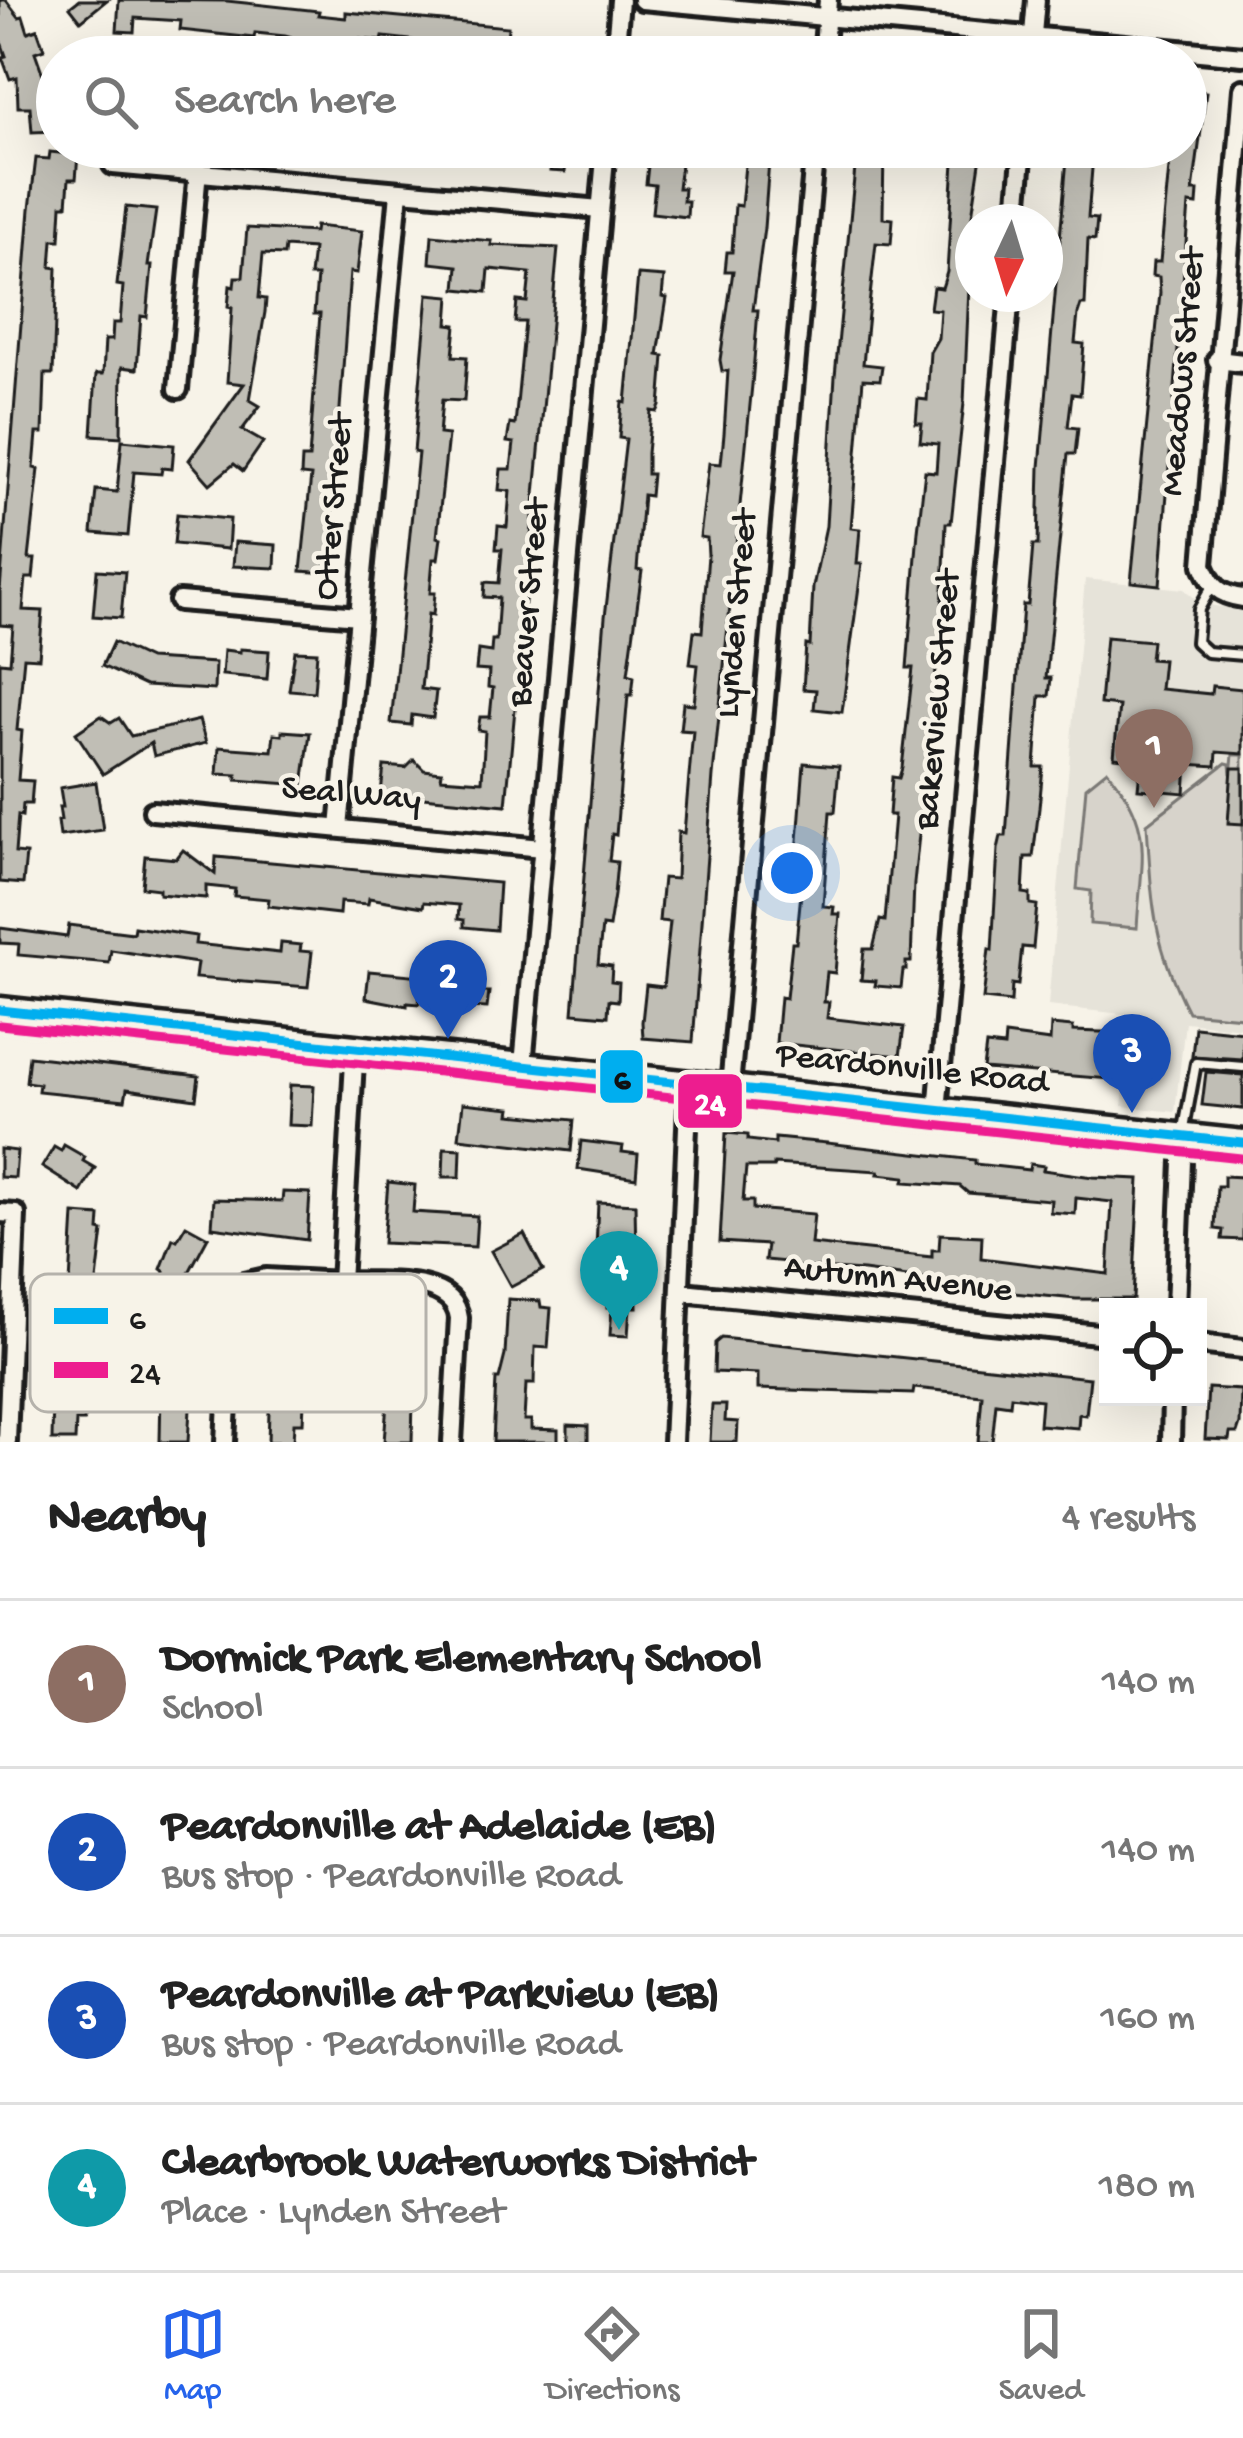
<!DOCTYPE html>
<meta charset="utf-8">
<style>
:root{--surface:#fff;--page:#f2f2f2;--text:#222;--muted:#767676;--line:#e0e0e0;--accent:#2563eb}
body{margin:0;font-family:"Gochi Hand",sans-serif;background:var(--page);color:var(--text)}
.controls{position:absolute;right:36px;bottom:36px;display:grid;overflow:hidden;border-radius:0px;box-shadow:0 12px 48px #0002}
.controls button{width:108px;height:108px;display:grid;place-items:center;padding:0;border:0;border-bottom:3px solid var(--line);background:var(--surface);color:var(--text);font:60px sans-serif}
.compass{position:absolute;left:955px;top:204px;width:108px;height:108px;border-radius:50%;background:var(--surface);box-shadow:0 12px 48px #0002;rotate:184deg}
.you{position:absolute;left:792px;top:873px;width:42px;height:42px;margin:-30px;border:9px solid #fff;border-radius:50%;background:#1a73e8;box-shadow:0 0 0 18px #1a73e833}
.badge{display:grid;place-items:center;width:78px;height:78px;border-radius:50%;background:var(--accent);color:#fff;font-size:39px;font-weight:700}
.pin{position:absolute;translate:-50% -99px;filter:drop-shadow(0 3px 6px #0008)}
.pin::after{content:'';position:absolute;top:63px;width:42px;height:36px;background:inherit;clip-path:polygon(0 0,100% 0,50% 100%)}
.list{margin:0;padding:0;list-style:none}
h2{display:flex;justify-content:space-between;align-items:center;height:156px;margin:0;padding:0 48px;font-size:51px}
h2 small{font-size:39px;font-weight:400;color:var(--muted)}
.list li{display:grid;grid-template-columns:78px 1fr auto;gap:36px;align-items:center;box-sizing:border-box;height:168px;padding:0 48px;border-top:3px solid var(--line)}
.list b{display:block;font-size:45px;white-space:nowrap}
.list p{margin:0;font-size:39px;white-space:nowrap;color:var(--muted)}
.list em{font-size:39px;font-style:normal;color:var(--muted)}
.icon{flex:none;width:66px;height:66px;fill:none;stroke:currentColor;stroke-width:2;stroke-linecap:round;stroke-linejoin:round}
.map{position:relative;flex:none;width:1243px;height:1442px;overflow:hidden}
.search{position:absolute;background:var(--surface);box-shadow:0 12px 48px #0002;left:36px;right:36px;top:36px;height:132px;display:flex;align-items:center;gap:30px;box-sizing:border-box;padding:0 42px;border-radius:66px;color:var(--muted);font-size:45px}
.sheet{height:828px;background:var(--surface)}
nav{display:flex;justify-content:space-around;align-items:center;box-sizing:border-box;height:168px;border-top:3px solid var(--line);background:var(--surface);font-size:33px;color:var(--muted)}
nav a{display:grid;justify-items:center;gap:6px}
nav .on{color:var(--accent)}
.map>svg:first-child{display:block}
.built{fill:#e6e3d9}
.green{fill:#d7d3cb;stroke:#7a7874;stroke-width:3}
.building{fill:#c0beb5;stroke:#1c1c1c;stroke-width:3;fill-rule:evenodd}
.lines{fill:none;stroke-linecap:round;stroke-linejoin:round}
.service-casing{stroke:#1c1c1c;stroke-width:16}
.minor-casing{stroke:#1c1c1c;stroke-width:26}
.secondary-casing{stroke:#1c1c1c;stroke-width:33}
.service{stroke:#f7f3e8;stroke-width:8}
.minor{stroke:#f7f3e8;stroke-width:16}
.secondary{stroke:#f7f3e8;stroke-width:24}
.bus-1-casing{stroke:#f7f3e8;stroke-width:18}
.bus-2-casing{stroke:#f7f3e8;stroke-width:18}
.bus-1{stroke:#00aeef;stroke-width:9}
.bus-2{stroke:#ed1d8f;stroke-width:9}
.labels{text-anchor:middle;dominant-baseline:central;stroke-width:9;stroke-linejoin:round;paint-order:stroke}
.street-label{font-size:36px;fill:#1c1c1c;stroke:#f7f3e8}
.key{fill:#f7f3e8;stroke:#b5b2ab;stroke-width:3}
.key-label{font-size:33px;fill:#1c1c1c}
.line-badge{stroke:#f7f3e8;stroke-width:4.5}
.badge-label{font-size:33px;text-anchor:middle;font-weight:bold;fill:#fff}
.pale-badge-label{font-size:33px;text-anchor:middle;font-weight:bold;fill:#111}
</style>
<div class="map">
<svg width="1243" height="1442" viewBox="0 0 1243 1442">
<rect width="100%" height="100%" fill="#f7f3e8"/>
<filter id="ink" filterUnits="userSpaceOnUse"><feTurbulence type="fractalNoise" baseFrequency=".00833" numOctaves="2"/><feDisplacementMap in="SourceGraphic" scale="24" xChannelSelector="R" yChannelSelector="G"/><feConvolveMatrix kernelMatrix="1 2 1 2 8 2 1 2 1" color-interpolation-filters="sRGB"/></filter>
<g filter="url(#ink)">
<path class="built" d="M1085 579 1184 589 1197 600 1214 606 1243 609V1028L1185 1022 1175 1112 1122 1106 1132 1015 1048 1006Z"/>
<g class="green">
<path d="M1233 755H1243V1017L1188 1012C1152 941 1152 901 1147 824L1226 763 1230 764 1231 774Z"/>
<path d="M1107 770C1156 827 1141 858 1137 928L1090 924 1091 891 1077 889 1086 787Z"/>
</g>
<g class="building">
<path d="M0 0H6L19 17 23 16 28 32 37 29 44 49 35 52 47 86 57 85V131L32 132 30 107H18L17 77 10 79 2 57 6 56 0 39Z"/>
<path d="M79 0H107L81 21 70 7Z"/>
<path d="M119 0 227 1 319 11 318 15 346 18V12L508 27 506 51 383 37 382 41 335 37 333 52 313 50 307 43 292 42V38L285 36 255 33 254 38 180 30 181 21 135 18 134 32 117 31Z"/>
<path d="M1186 90 1206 92 1193 191H1198L1197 205 1189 204 1160 585 1131 582 1160 293 1159 277 1152 276 1153 262H1160L1171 147H1186Z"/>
<path d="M539 147H568L565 172 550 171 551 161 538 160Z"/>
<path d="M650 147H683L678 188H684L683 201H688L687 217 652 213 655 185 646 184Z"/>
<path d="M737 147H770L764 228 753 310H758L752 385 713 776 693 1042 643 1038 642 1022 646 985 663 987 670 922 659 921 663 878 676 879 678 832 684 833 693 731 680 730 683 703 694 704 698 665 690 664 694 631 702 632 708 555 707 538 700 537 709 463 721 464 724 434 728 371H722L720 360 733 271H725L727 252H732L735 205 741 206 745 165 736 164Z"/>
<path d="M857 147H884L883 218 893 219 891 244 876 243 868 314 863 364 882 366 880 380 863 379 851 528 860 529 857 564H862L842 712 814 709 816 690 803 689 806 645 810 646 813 587 826 526 835 376Z"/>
<path d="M907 147 982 149 972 216 964 403 951 523H946L942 612 914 883 911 962H906V970H903L901 988 875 986 876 981 861 980 864 949H873L880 920 885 921 894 815H889L892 777 899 778 902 768 913 668H907L918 531 925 471 936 472 938 444 920 442 922 423H916L918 399 927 400 930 352 938 338 940 310 930 309 933 287 942 288 947 272 954 162 907 157Z"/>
<path d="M1068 147H1090V156H1093L1088 218 1097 219 1095 240 1088 239 1085 305H1081L1078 314 1075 343 1084 344 1080 395 1072 394 1068 427 1078 428 1075 454H1068L1046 678H1051L1049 696H1040L1035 767H1043L1039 808 1033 857H1025L1023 893 1030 894V904L1037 905 1033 948 1022 947 1018 985 1012 984 1011 1002 983 999 989 949 992 950 998 849 1001 836H1006L1023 605H1028L1033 545H1038L1040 467Z"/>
<path d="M50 152 78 155 76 179H69L67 205H62L60 240H53L51 267 57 268 53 374H45L43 433H37L34 468 39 469 29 559H35L33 578H26L23 610 43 611 39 658 24 657 17 730 22 731 18 780 33 781 31 804H23L22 816 18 815 15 853 26 854 23 884 0 882V662L10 663 13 626 0 625V591L30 209 36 158 49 159Z"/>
<path d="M126 207 156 210 148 266H152L147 317 141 316 137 369 122 367 121 437 92 435 96 374H103L105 340H112L113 323H120L123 286 117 285Z"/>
<path d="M315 226 362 231 357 273 350 272 328 573 301 571 311 476 301 475 302 458H309L320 314H314L317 276H310L313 249 285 247 284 255 263 254 259 298 266 299 265 312 250 400 260 406 242 430 263 442 243 471 234 464 210 484 189 460 244 384 227 382 232 308 228 307 230 286 234 287 235 277H243L247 228 314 232Z"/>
<path d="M432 235 492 241 491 245 558 248 506 805 381 793 384 766 406 768 414 760 424 770 442 772 441 778 482 781 485 731 478 730 480 717H490L493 688 488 687 489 671 476 670 478 650 491 652 492 640H496L499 598 484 597 485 582 499 583 502 549H496L498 526 507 527 510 491 499 490 501 469H511L514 443 507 442 510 424 515 425 525 322H515L517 301 527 302 530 273 489 269 487 292 456 289 458 266 430 263Z"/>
<path d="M638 275 664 277 662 297 667 298 658 355 664 356 660 406 657 412 651 411 647 453V474H652L650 496 643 495 637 570 642 571 628 674 634 676 632 695H628L616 835 612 834 609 861 617 862 614 895 609 927 602 926 598 964 612 966 611 981 619 982 618 1001 609 1000 608 1016 573 1013 605 617 626 439 619 438 622 402 626 403Z"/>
<path d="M428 294 450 296 448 324 456 325 453 356 467 357 464 401 442 400 439 434 448 435 437 537 441 538 438 559H433L430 593H435L433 615 428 614 421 689 436 691 433 718 412 715 411 725 391 723 418 453 414 452Z"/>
<path d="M122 440 174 445 172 469 162 468 161 474 134 472 128 536 92 533 96 490 117 492Z"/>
<path d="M177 514 230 519 228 549 174 544Z"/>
<path d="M235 542 276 545 275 568 233 566Z"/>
<path d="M97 570 125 572 121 618 93 616Z"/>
<path d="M1106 637 1152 641 1150 659 1163 660 1160 689 1211 694 1212 686 1243 689V754L1217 752 1216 766 1187 764 1185 793 1138 789 1141 760 1114 757 1119 706 1100 704Z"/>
<path d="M113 642 149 659 215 663 214 690 145 686 102 666Z"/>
<path d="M240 649 269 651 267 679 222 675 224 650 240 652Z"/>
<path d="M295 651 317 652 314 692 289 690Z"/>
<path d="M101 716 111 723 119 718 131 736 199 720 206 743 154 756 151 743 103 774 76 733Z"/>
<path d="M282 731 310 733 303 785 237 780V775L217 774 219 747 272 751 274 734 282 735Z"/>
<path d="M804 763 839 766 835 812H830L823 906 834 907 833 914H840L835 973 827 972 824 1002H829L827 1018 904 1027 900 1056 776 1043 780 997 786 998 792 943H796L801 893 794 892Z"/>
<path d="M1232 768H1243V824L1228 823Z"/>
<path d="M96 782 103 830 60 836 58 821 61 820 59 807H63L60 788Z"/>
<path d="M183 850 215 874 216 857 499 883 496 930 464 927V920L458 919 459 905 424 902 423 907 369 898 368 904 340 902 339 914 268 906 269 899 234 896 235 889 206 886V898L159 894V889L142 887 145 856 176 859Z"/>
<path d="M69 925 133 933 134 927 196 936 195 944 280 953 281 943 301 945 300 951 312 952 308 987 195 978 197 963 111 950 109 963 18 955 19 944 0 943V928L67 937Z"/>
<path d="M369 971 422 976 419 1004 407 1003V1006L366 998Z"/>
<path d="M454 980 482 983 481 992H489L487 1008 467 1007 466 1014 445 1012 446 996 453 997Z"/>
<path d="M1051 1025 1073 1027V1031L1128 1033 1123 1080 983 1069 986 1045 1004 1047 1005 1035 1050 1041Z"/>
<path d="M1195 1027 1243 1032V1059L1192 1056Z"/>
<path d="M29 1056 199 1076 196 1099 127 1089 125 1100 38 1091 39 1084 26 1082Z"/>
<path d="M1206 1072 1243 1075V1109L1202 1105Z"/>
<path d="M290 1085 314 1086 312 1126 288 1125Z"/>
<path d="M463 1103 511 1108 510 1114 574 1120 571 1151 459 1138Z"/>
<path d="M726 1133 748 1135V1140L775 1143V1138L827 1143 975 1160V1164L1029 1170 1030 1164 1044 1166 1043 1170 1093 1177 1139 1179 1133 1299H1076L930 1285V1280L863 1271 786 1266 787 1262 765 1260 767 1245 720 1242ZM774 1164 879 1171 878 1174 905 1177 904 1182 960 1186 968 1193 1051 1200 1050 1212 1075 1214 1076 1198 1112 1202 1108 1274 981 1258 982 1236 940 1234 939 1250H932V1257L811 1244 814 1214 753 1209V1201H743L746 1167H774Z"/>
<path d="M581 1141 623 1146 622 1152 638 1154 636 1178 578 1169Z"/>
<path d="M64 1145 85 1157 83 1161 95 1168 81 1192 42 1167 54 1147 61 1151Z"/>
<path d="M444 1148 461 1149 460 1177H443Z"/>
<path d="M0 1149 17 1151 15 1178 0 1177Z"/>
<path d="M1224 1176 1243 1177V1240L1222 1239 1223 1230 1215 1229 1217 1186H1224Z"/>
<path d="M388 1182 415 1185 413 1212 477 1216 475 1247 383 1243Z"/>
<path d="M283 1192 310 1193 307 1240 212 1227 214 1199 282 1201Z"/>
<path d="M598 1202 635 1204 637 1307H630L628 1336 610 1335 612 1307H607V1293H601L602 1250H596Z"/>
<path d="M74 1214 100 1216 99 1230 103 1231 96 1289H92V1298H86L85 1321 60 1320 62 1283H70Z"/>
<path d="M186 1225 208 1237 187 1276V1343H194L188 1442H160L162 1337H157L158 1309H164L165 1272 161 1269 173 1238 177 1240Z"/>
<path d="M524 1234 543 1270 511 1287 491 1251Z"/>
<path d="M508 1299 540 1301 541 1307 551 1308 548 1348 535 1347 534 1384H526L524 1420H531V1429L558 1430V1442H493L496 1379H499L505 1355Z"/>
<path d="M272 1319 332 1322 330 1353 299 1352 297 1401 304 1402 303 1423H294L293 1442H268Z"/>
<path d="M360 1325 419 1327 418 1354H414L412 1442H384L387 1402 380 1401 381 1387H387L388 1359 359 1358Z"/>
<path d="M721 1338 1090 1378 1086 1415 1079 1414 1078 1428 1039 1425 1041 1400 1011 1396 1010 1405 996 1403 992 1442H978L982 1395 914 1388 913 1394 758 1389V1374L714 1372 715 1343Z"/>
<path d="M54 1358 78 1359 77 1403 85 1404 84 1421H76L75 1440H52Z"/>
<path d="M1208 1388 1241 1390 1240 1424 1237 1433H1230L1229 1440 1205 1439Z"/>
<path d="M712 1405H726L725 1421 738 1422 737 1442H710Z"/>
<path d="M568 1425 588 1426V1442H568Z"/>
</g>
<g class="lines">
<g class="service-casing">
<g id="service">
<path d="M1212 586 1199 609 1196 642 1207 652 1243 655"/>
<path d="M1184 1129 1196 1063 1243 1067"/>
</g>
</g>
<g class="minor-casing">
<g id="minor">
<path d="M642 0 1243 56"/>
<path d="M615 57 620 0"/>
<path d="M823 57 828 0"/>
<path d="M1031 57 1036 0"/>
<path d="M1243 89 1203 565C1211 586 1219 595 1243 598"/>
<path d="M113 165 600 209"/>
<path d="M1016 222 1023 147"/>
<path d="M1217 360 1243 363"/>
<path d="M178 389 198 171"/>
<path d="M179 601 359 616"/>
<path d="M153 811 542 848"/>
<path d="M339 828 399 192"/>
<path d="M523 1065 606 147"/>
<path d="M730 1087 815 147"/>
<path d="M937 1111 1010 294"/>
<path d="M0 1213 16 1214 7 1442"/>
<path d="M341 1282C374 1284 454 1273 459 1318L452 1442"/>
<path d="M682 1292 1108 1335"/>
<path d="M1176 1307 1183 1137"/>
<path d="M1198 1344 1243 1349"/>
<path d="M225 1442 232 1305 244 1283 266 1278 341 1282 355 1045"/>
<path d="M673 1442 689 1083"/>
<path d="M1171 1442 1172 1397"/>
</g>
</g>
<g class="secondary-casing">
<path id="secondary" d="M0 1010 1243 1143"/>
</g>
<use href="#service" class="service"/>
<use href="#minor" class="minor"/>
<use href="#secondary" class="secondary"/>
<g class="bus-1-casing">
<path id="bus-1" d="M0 1010 1243 1143"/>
</g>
<g class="bus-2-casing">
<path id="bus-2" d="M0 1025 1241 1158"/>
</g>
<use href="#bus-1" class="bus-1"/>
<use href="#bus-2" class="bus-2"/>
</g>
</g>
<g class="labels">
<g class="street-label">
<text transform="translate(1185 372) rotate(-85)">Meadows Street</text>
<text transform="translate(336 507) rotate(-85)">Otter Street</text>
<text transform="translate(531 603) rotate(-85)">Beaver Street</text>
<text transform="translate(739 614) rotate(-85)">Lynden Street</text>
<text transform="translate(940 700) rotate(-85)">Bakerview Street</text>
<text transform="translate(351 796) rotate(5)">Seal Way</text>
<text transform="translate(912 1071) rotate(6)">Peardonville Road</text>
<text transform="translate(898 1281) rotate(6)">Autumn Avenue</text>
</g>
</g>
<rect x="30" y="1274" width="396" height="138" rx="18" class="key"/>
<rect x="54" y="1308" width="54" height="16" fill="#00aeef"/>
<rect x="54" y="1362" width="54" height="16" fill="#ed1d8f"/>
<g class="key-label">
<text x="129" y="1328">6</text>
<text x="129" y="1382">24</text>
</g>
<g class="line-badge">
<rect x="598" y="1048" width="47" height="57" rx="12" fill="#00aeef"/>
<rect x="676" y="1072" width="68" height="58" rx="12" fill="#ed1d8f"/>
</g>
<g class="badge-label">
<text x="710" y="1113">24</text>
</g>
<g class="pale-badge-label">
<text x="622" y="1088">6</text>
</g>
</svg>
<div class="controls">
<button><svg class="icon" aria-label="locate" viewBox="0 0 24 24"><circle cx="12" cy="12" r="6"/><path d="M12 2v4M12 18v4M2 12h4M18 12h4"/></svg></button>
</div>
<svg class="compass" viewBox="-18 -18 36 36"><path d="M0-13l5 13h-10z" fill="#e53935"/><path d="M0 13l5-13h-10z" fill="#767676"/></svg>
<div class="you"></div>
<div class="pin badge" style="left:1154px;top:808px;background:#8d6e63">1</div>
<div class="pin badge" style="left:448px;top:1039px;background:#1a4fb4">2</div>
<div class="pin badge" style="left:1132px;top:1113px;background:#1a4fb4">3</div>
<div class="pin badge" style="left:619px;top:1330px;background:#0f9aa8">4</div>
<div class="search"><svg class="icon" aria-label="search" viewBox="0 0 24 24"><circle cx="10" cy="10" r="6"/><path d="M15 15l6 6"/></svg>Search here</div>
</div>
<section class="sheet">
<h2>Nearby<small>4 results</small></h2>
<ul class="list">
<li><span class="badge" style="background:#8d6e63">1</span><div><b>Dormick Park Elementary School</b><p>School</p></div><em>140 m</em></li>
<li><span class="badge" style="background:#1a4fb4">2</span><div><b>Peardonville at Adelaide (EB)</b><p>Bus stop · Peardonville Road</p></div><em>140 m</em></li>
<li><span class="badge" style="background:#1a4fb4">3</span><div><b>Peardonville at Parkview (EB)</b><p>Bus stop · Peardonville Road</p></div><em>160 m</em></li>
<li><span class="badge" style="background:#0f9aa8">4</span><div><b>Clearbrook Waterworks District</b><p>Place · Lynden Street</p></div><em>180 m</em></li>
</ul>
</section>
<nav>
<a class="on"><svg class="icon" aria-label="map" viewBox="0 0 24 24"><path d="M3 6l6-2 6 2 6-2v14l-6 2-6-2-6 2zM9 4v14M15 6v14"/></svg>Map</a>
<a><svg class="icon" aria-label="directions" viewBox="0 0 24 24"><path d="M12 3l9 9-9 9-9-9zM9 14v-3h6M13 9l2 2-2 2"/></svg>Directions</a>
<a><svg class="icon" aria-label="saved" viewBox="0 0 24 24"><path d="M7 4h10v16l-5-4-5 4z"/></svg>Saved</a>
</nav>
